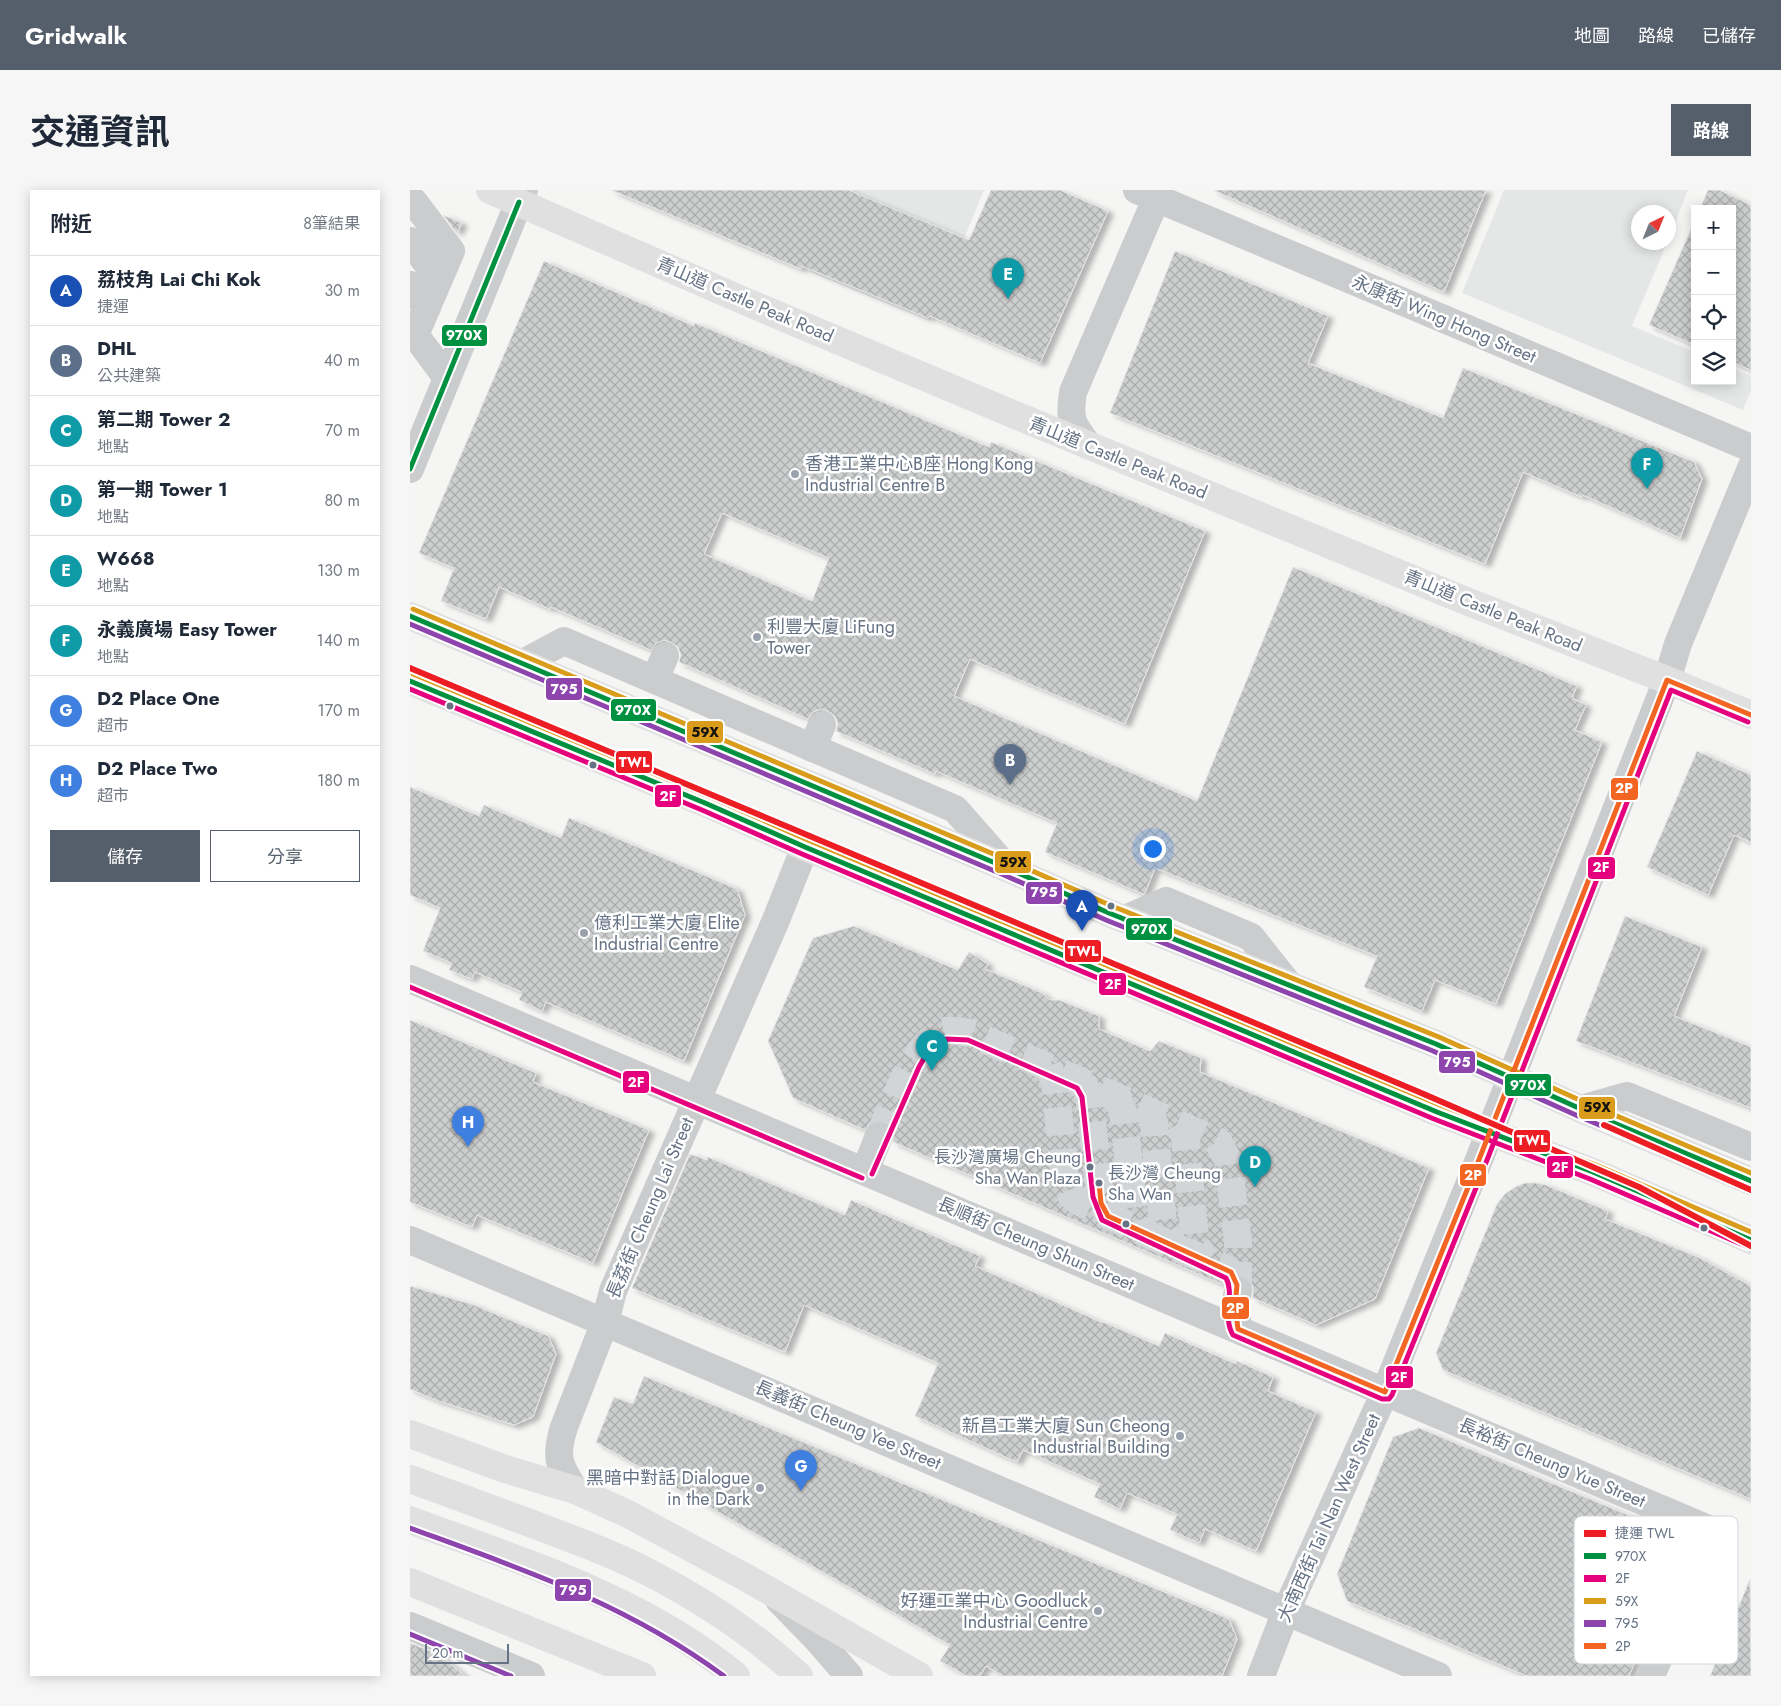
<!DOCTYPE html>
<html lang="zh-TW">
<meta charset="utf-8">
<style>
:root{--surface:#fff;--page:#f6f6f7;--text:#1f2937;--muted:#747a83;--line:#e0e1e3;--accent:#555f6c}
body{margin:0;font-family:Jost,"Noto Sans TC",sans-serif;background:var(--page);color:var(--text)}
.controls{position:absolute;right:15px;top:15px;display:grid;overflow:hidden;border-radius:0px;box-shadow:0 2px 12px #0003}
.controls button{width:45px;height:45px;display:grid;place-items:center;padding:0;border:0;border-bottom:1px solid var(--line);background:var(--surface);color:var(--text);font:25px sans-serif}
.compass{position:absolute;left:1221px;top:15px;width:45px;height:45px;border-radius:50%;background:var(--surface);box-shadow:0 2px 12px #0003;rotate:43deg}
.scale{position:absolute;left:15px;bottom:12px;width:84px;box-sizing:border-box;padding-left:5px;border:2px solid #667385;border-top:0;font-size:14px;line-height:18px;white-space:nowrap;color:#667385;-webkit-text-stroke:4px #fff;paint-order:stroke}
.you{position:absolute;left:742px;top:658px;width:18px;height:18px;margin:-12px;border:4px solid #fff;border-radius:50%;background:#1a73e8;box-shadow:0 0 0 8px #1a73e833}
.badge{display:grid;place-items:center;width:32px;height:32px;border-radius:50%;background:var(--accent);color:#fff;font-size:16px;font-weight:700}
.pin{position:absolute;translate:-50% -41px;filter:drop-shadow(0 1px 2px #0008)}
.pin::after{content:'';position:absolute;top:26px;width:18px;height:15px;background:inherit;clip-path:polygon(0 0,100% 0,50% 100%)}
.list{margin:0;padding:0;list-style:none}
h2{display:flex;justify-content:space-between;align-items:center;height:65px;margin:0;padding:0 20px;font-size:21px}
h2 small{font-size:16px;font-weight:400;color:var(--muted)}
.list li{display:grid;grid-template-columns:32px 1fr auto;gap:15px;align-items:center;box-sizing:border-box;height:70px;padding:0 20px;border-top:1px solid var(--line)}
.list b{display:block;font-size:19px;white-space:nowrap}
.list p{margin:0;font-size:16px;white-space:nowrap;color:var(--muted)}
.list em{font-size:16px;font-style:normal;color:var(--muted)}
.actions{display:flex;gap:10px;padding:15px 20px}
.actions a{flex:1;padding:11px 0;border:1px solid var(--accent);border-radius:0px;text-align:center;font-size:18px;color:var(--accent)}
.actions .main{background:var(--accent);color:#fff}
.icon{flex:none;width:28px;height:28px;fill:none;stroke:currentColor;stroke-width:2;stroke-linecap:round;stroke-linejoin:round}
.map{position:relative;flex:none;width:1341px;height:1486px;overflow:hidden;border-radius:0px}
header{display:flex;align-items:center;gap:30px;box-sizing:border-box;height:70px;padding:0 25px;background:var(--accent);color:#fff}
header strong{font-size:24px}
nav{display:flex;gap:28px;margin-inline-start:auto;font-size:18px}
.intro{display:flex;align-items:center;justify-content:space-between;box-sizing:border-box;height:120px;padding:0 30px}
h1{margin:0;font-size:35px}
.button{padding:12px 22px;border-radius:0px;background:var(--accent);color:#fff;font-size:18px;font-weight:700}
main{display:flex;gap:30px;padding:0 30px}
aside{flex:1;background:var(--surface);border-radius:0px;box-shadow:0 2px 12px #0003}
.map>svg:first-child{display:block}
.built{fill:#e5e7e7}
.building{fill:url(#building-cross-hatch);stroke:#e4e5e4;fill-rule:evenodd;filter:url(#shadow)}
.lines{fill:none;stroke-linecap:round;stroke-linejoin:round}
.minor-tunnel{stroke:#d1d5d8;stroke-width:28;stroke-dasharray:28 14;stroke-linecap:butt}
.minor{stroke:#cbccce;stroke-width:28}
.major{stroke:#e0e0e0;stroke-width:28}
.highway{stroke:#e0e0e0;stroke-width:28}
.bus-1-casing{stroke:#fff;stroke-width:9}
.bus-2-casing{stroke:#fff;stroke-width:9}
.bus-3-casing{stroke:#fff;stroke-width:9}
.bus-4-casing{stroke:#fff;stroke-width:9}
.bus-5-casing{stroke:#fff;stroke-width:9}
.bus-1{stroke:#009140;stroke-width:5}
.bus-2{stroke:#e5007d;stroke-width:5}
.bus-3{stroke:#da9c1b;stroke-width:5}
.bus-4{stroke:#8e44ad;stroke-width:5}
.bus-5{stroke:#f26522;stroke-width:5}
.metro-1-casing{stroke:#fff;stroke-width:10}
.metro-1{stroke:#ed1d24;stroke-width:6}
.poi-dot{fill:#98a1ac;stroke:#fff;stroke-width:2}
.bus-dot{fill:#667385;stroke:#fff;stroke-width:2}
.labels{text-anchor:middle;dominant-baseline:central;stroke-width:5;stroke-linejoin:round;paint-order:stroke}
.bus-label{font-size:17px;fill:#667385;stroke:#fff;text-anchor:end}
.street-label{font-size:18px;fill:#667385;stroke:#fff}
.poi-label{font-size:18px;fill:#667385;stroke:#fff;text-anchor:start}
.key{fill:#fff;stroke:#d1d5da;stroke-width:1}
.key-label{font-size:14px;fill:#667385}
.line-badge{stroke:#fff;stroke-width:2}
.badge-label{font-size:14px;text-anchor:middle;font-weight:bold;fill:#fff}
.pale-badge-label{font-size:14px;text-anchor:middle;font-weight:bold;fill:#111}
</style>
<header>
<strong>Gridwalk</strong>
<nav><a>地圖</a><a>路線</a><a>已儲存</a></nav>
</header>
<div class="intro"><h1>交通資訊</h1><a class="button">路線</a></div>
<main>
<aside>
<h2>附近<small>8筆結果</small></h2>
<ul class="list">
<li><span class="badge" style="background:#1a4fb4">A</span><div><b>荔枝角 Lai Chi Kok</b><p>捷運</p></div><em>30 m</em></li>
<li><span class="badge" style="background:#5c6f8a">B</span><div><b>DHL</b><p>公共建築</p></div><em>40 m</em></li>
<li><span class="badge" style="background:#0f9aa8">C</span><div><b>第二期 Tower 2</b><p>地點</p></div><em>70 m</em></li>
<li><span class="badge" style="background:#0f9aa8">D</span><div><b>第一期 Tower 1</b><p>地點</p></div><em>80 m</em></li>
<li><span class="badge" style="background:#0f9aa8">E</span><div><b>W668</b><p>地點</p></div><em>130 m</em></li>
<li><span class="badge" style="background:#0f9aa8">F</span><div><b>永義廣場 Easy Tower</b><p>地點</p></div><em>140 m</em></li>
<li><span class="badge" style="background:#3f7fe0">G</span><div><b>D2 Place One</b><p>超市</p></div><em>170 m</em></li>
<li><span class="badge" style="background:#3f7fe0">H</span><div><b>D2 Place Two</b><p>超市</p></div><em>180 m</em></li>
</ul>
<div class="actions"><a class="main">儲存</a><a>分享</a></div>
</aside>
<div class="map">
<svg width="1341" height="1486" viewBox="0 0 1341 1486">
<defs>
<pattern id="building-cross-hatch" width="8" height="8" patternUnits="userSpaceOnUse" patternTransform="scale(1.25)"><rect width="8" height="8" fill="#cdcfcf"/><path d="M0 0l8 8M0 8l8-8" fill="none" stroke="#aaacae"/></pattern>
<filter id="shadow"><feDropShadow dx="5.5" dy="3" stdDeviation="2.5" flood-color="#0004"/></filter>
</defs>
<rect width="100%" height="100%" fill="#f5f6f4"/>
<g class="built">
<path d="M433 0H574L520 131 400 82Z"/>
<path d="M1094 0H1278L1259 48 1258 22H1228V52L1257 53 1222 136 1285 162V191H1322V178L1341 186V200L1333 220 1052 103Z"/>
</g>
<g class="building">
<path d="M201 0H438L559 50 581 0H650L698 21 630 173 520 126 518 128 392 76 391 79Z"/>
<path d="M803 0H1076L1034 102Z"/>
<path d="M1298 0H1309L1341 15V180L1322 172V19H1290Z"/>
<path d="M33 25 52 33 47 43Z"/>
<path d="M1285 30V155L1239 135Z"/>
<path d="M765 61 918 126 898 173 1033 228 1053 178 1284 272 1292 289 1270 348 1173 305 1172 307 1113 282 1075 374 700 223Z"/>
<path d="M134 71 284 136 285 133 579 257 581 252 795 341 715 534 560 469 544 506 787 611 883 377 1167 496 1162 508 1176 515 1165 540 1192 552 1086 814 1025 790 1012 821 954 797 967 766 745 678 735 703 733 704 635 662 647 633 526 581 525 584 426 541 428 534 425 526 418 521 411 519 403 522 398 529 269 472 271 465 268 457 261 452 254 450 246 453 241 460 141 417 140 419 89 397 76 429 31 411 44 378 9 363ZM312 323 419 368 402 411 294 364Z"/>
<path d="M1287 561 1341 585V652L1324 645 1298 705 1237 677Z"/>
<path d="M0 597 69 626 74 615 151 648 159 628 327 699 335 725 274 871 136 812 132 821 109 810 112 802 65 782 62 789 39 780 42 773 13 761 30 718 0 705Z"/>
<path d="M1215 726 1292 757 1264 826 1341 857V918L1166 851Z"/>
<path d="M444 736 548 780 559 762 578 774 575 779 632 803 640 810H649L689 826V839L740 861 749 851 791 868 790 882 1019 978 965 1109 906 1135 843 1108V1096L838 1089 832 1086H823L817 1090 814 1095 483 952 484 943 481 936 475 932 466 931 460 933 455 940 383 908 358 851 403 748Z"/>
<path d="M0 830 126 883 123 892 239 940 183 1073 67 1025 62 1037 0 1012Z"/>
<path d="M280 964 297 970 298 967 435 1025 441 1010 570 1066 565 1076 693 1133V1132L749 1156 755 1143 826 1174 827 1171 863 1187 858 1201 906 1222 846 1361 795 1339 789 1353 760 1340 767 1324 717 1303 710 1319 684 1307 690 1294 613 1260 607 1272 505 1226 528 1173 394 1115 375 1162 222 1098Z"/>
<path d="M1115 993H1126L1136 995 1198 1021 1195 1029 1290 1068 1341 1096V1309L1033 1180 1026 1163 1087 1014 1095 1004 1105 997Z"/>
<path d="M0 1096 64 1115 138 1146 146 1164 123 1227 104 1235 26 1210 0 1199Z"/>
<path d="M234 1186 819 1429 827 1449 812 1486H593L576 1476 570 1486H557L530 1471 540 1455 186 1252 204 1207 223 1214Z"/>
<path d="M1009 1238 1259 1342 1268 1366 1219 1486H1117L937 1411 927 1384 983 1247Z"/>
<path d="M1340 1389 1341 1486H1300Z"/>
<path d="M0 1453 30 1465 55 1486H0Z"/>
</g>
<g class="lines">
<g class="minor-tunnel">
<path d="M638 877 645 892 655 991 662 1006 670 1012 765 1057 817 1079 827 1090"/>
<path d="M672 892 679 905 690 1006 698 1026"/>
<path d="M707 907 713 921 724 1021 732 1041"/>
<path d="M737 920 742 926 744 933 753 1036 756 1043 765 1057"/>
<path d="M768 934 775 946 785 1048 786 1055 795 1069"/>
<path d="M469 946C481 920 506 845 537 841 544 840 553 842 560 843L768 934 808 952 818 970 828 1052V1101"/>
</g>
<g class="minor">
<path d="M727 0 1341 258"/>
<path d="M4 12 41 61 5 145"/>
<path d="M0 51 29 89"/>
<path d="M0 95 17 117"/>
<path d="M0 138 37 188"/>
<path d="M678 255C661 233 659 229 663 202L750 0"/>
<path d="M0 279 114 0"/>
<path d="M113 473 154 451 545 619 597 678"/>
<path d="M245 489 255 466"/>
<path d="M402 558 412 535"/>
<path d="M715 729 756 711 841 747 879 795"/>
<path d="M0 789 1303 1341 1241 1486"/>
<path d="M1171 919 1217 906 1341 957"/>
<path d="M455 981 469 946"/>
<path d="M0 1050 1028 1486"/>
<path d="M828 1101 825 1115 828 1139"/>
<path d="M165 1300C148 1275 145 1266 154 1237L195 1132 203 1101 366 730 395 657"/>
<path d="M369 1410 407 1449 439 1486"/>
<path d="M0 1436 121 1486"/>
<path d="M851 1486 876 1421 975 1202 1061 990 1257 490 1268 454 1341 278"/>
</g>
<g class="major">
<path d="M80 0 339 113 610 227 1051 409 1257 490 1341 525"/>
<path d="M0 426 597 678 699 723 1026 854 1171 919 1341 991"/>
<path d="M0 491 295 613 395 657 1027 922 1183 982 1341 1050"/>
<path d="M0 1244 95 1279 165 1300 218 1324 335 1387 509 1486"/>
<path d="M0 1392 232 1486"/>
</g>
<g class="highway">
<path d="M0 1289C43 1305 85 1320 128 1336 164 1350 202 1363 236 1381 291 1409 344 1444 389 1486"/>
<path d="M0 1330C113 1372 232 1408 326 1486"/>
</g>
<g class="bus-1-casing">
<g id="bus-1">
<path d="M0 279 109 12"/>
<path d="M0 426 597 678 699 723 1026 854 1171 919 1341 991"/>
<path d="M0 491 295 613 395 657 1027 922 1183 982 1341 1050"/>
</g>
</g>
<g class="bus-2-casing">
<g id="bus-2">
<path d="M0 499 292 620 392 664 1024 929 1180 989 1338 1057"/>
<path d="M0 797 452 988"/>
<path d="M462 984 509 877 520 858 537 849 558 850 667 898 672 907 683 1007 692 1030 816 1088C825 1104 812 1127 823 1145L972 1209H979L982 1205 1068 993 1261 500 1338 532"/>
</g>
</g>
<g class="bus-3-casing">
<g id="bus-3">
<path d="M3 419 600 671 702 716 1029 847 1174 912 1341 983"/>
<path d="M3 484 298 606 398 650 1030 915 1186 975 1341 1042"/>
</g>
</g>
<g class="bus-4-casing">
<g id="bus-4">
<path d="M0 434 594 685 696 730 1023 861 1168 926 1338 998"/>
<path d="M0 1338C112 1379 217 1414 314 1486"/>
<path d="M0 1444 101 1486"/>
</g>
</g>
<g class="bus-5-casing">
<path id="bus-5" d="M689 993 691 1013 698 1026 821 1082 827 1095 825 1116 828 1139 975 1202 1061 990 1257 490 1341 525"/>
</g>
<use href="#bus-1" class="bus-1"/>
<use href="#bus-2" class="bus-2"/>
<use href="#bus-3" class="bus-3"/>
<use href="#bus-4" class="bus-4"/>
<use href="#bus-5" class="bus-5"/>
<g class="metro-1-casing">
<g id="metro-1">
<path d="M0 478 1009 902 1229 997 1341 1056"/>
<path d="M1194 935 1341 1000"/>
</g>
</g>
<use href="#metro-1" class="metro-1"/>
</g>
<g class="poi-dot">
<circle cx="385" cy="284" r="5"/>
<circle cx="347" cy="447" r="5"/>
<circle cx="174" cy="743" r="5"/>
<circle cx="770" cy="1246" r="5"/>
<circle cx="350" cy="1298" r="5"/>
<circle cx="688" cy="1421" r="5"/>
</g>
<g class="bus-dot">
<circle cx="40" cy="516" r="4.5"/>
<circle cx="183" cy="575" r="4.5"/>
<circle cx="701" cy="716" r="4.5"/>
<circle cx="680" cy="977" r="4.5"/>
<circle cx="689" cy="993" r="4.5"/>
<circle cx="716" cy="1034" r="4.5"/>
<circle cx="1294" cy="1038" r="4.5"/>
</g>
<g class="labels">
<g class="bus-label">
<text x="671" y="967">長沙灣廣場 Cheung<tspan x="671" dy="21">Sha Wan Plaza</tspan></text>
<text x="698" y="983" text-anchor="start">長沙灣 Cheung<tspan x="698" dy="21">Sha Wan</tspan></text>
</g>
<g class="street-label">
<text transform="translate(335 110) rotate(23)">青山道 Castle Peak Road</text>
<text transform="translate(1034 129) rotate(23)">永康街 Wing Hong Street</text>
<text transform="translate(708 268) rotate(22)">青山道 Castle Peak Road</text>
<text transform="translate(1083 421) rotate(22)">青山道 Castle Peak Road</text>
<text transform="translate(240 1018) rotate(-67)">長荔街 Cheung Lai Street</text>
<text transform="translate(626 1054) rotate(23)">長順街 Cheung Shun Street</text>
<text transform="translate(438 1235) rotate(23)">長義街 Cheung Yee Street</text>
<text transform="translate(1142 1273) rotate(23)">長裕街 Cheung Yue Street</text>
<text transform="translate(919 1328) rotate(-66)">大南西街 Tai Nan West Street</text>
</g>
<g class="poi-label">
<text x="395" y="274">香港工業中心B座 Hong Kong<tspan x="395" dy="21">Industrial Centre B</tspan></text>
<text x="357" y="437">利豐大廈 LiFung<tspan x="357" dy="21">Tower</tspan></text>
<text x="184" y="733">億利工業大廈 Elite<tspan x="184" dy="21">Industrial Centre</tspan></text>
<text x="760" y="1236" text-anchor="end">新昌工業大廈 Sun Cheong<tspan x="760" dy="21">Industrial Building</tspan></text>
<text x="340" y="1288" text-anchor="end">黑暗中對話 Dialogue<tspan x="340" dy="21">in the Dark</tspan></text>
<text x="678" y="1411" text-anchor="end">好運工業中心 Goodluck<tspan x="678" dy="21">Industrial Centre</tspan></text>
</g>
</g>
<rect x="1164" y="1326" width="164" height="148" rx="8" class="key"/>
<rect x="1174" y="1340" width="22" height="7" fill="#ed1d24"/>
<rect x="1174" y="1363" width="22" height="6" fill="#009140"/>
<rect x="1174" y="1385" width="22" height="7" fill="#e5007d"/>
<rect x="1174" y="1408" width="22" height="6" fill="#da9c1b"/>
<rect x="1174" y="1430" width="22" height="7" fill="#8e44ad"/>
<rect x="1174" y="1453" width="22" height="6" fill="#f26522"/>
<g class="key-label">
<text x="1205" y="1348">捷運 TWL</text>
<text x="1205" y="1371">970X</text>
<text x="1205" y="1393">2F</text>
<text x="1205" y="1416">59X</text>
<text x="1205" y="1438">795</text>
<text x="1205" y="1461">2P</text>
</g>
<g class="line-badge">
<rect x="31" y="134" width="47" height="23" rx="5" fill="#009140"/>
<rect x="135" y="487" width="38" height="24" rx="5" fill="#8e44ad"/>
<rect x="200" y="508" width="47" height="24" rx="5" fill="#009140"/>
<rect x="276" y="530" width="38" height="24" rx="5" fill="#da9c1b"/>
<rect x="205" y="560" width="38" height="24" rx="5" fill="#ed1d24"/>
<rect x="1200" y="587" width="29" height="24" rx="5" fill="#f26522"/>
<rect x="244" y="594" width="28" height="24" rx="5" fill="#e5007d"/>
<rect x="584" y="660" width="38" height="24" rx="5" fill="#da9c1b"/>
<rect x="1177" y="666" width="29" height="24" rx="5" fill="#e5007d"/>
<rect x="615" y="691" width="38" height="24" rx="5" fill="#8e44ad"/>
<rect x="715" y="727" width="48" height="24" rx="5" fill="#009140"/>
<rect x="654" y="749" width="38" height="24" rx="5" fill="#ed1d24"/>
<rect x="688" y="782" width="29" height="24" rx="5" fill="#e5007d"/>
<rect x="1028" y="860" width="38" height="24" rx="5" fill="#8e44ad"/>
<rect x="212" y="880" width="28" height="24" rx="5" fill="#e5007d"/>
<rect x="1094" y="883" width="48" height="24" rx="5" fill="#009140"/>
<rect x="1168" y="906" width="38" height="24" rx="5" fill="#da9c1b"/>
<rect x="1103" y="939" width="38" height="24" rx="5" fill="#ed1d24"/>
<rect x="1136" y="965" width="28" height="24" rx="5" fill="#e5007d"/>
<rect x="1049" y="973" width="28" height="24" rx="5" fill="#f26522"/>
<rect x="811" y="1106" width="29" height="24" rx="5" fill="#f26522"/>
<rect x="975" y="1175" width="29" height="24" rx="5" fill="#e5007d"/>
<rect x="144" y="1388" width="38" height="24" rx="5" fill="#8e44ad"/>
</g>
<g class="badge-label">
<text x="54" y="150">970X</text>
<text x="154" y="504">795</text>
<text x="223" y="525">970X</text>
<text x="224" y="577">TWL</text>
<text x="1214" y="603">2P</text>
<text x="258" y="611">2F</text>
<text x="1191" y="682">2F</text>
<text x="634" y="707">795</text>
<text x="739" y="744">970X</text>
<text x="673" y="766">TWL</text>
<text x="703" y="799">2F</text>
<text x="1047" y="877">795</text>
<text x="226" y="897">2F</text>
<text x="1118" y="900">970X</text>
<text x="1122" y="955">TWL</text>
<text x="1150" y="982">2F</text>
<text x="1063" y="990">2P</text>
<text x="825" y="1123">2P</text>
<text x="989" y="1192">2F</text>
<text x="163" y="1405">795</text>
</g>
<g class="pale-badge-label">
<text x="295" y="547">59X</text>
<text x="603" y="677">59X</text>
<text x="1187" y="922">59X</text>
</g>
</svg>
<div class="controls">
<button>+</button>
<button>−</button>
<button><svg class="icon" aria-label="locate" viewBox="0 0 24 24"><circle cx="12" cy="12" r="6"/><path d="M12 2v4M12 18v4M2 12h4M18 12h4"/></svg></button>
<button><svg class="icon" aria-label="layers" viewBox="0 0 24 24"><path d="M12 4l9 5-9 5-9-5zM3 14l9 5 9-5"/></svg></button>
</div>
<svg class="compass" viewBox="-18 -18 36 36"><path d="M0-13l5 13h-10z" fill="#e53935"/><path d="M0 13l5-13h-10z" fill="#747a83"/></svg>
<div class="scale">20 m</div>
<div class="you"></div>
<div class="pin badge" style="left:672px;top:741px;background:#1a4fb4">A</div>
<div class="pin badge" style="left:600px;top:595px;background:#5c6f8a">B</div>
<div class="pin badge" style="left:522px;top:881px;background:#0f9aa8">C</div>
<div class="pin badge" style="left:845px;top:997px;background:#0f9aa8">D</div>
<div class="pin badge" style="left:598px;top:109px;background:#0f9aa8">E</div>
<div class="pin badge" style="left:1237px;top:299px;background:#0f9aa8">F</div>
<div class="pin badge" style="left:391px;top:1301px;background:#3f7fe0">G</div>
<div class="pin badge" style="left:58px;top:957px;background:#3f7fe0">H</div>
</div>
</main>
